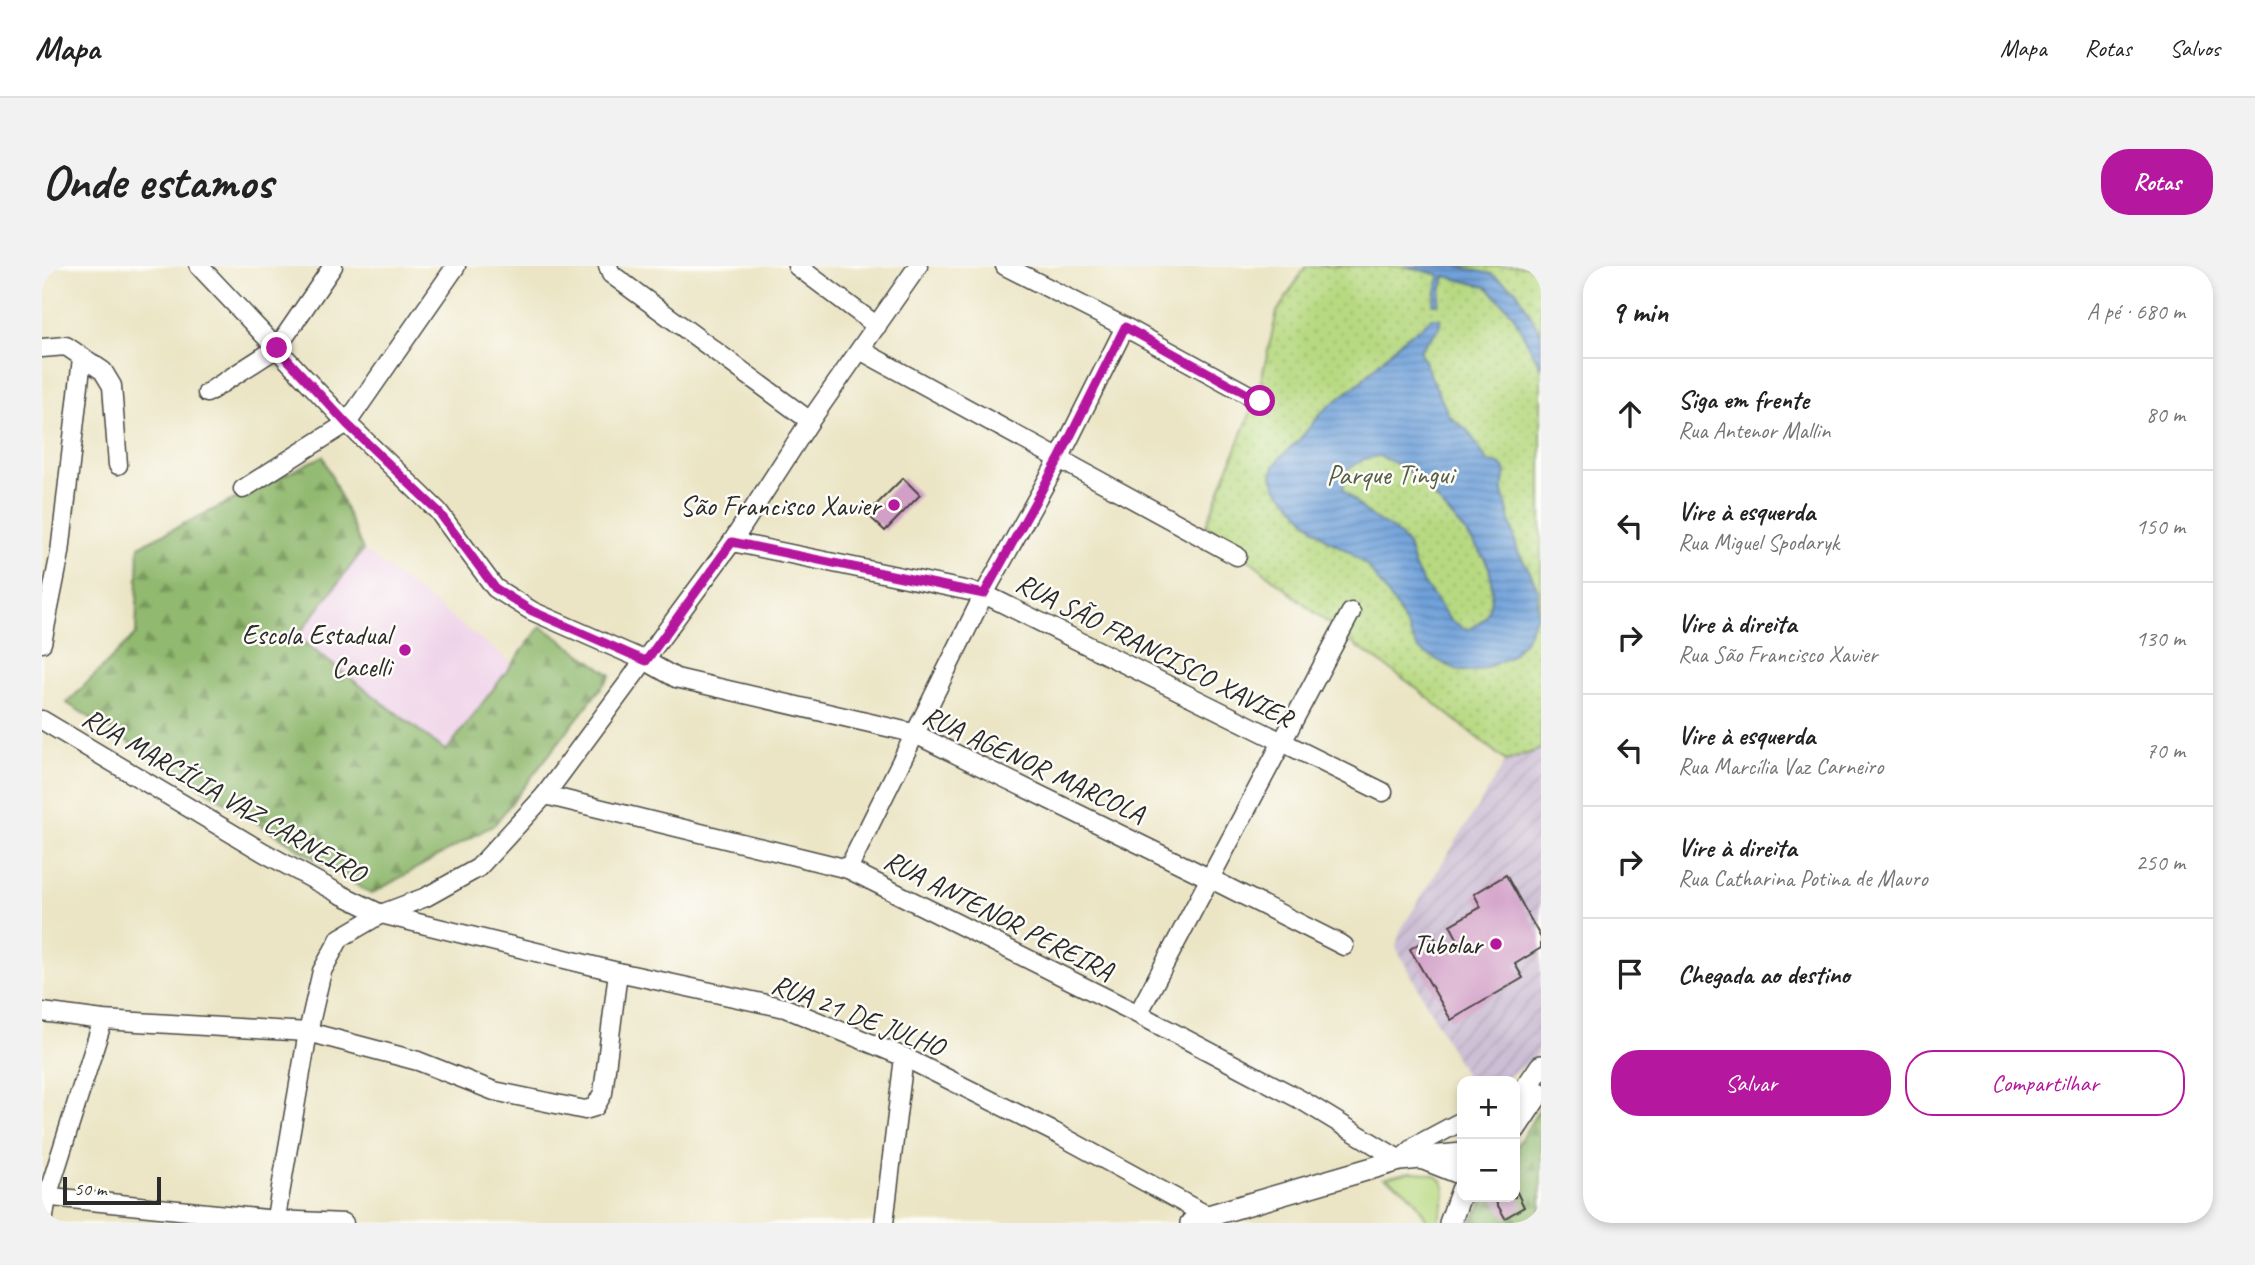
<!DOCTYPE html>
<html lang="pt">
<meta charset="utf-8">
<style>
:root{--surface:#fff;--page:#f2f2f2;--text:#222;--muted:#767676;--line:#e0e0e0;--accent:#b5179e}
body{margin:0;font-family:Caveat,sans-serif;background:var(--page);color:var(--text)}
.controls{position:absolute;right:21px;bottom:21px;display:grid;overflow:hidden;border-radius:14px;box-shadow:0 4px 10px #0003}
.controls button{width:63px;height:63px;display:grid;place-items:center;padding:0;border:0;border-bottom:2px solid var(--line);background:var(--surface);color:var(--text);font:35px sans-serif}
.scale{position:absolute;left:21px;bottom:18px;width:98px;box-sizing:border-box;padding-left:7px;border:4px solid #2b2b2b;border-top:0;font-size:19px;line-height:24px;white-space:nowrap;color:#2b2b2b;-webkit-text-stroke:5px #fdfcf7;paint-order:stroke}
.stop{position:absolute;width:21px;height:21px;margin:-16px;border:5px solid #b5179e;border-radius:50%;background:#fff}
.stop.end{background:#b5179e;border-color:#fff;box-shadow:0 2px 7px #0008}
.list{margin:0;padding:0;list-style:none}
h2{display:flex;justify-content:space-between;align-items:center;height:91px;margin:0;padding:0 28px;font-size:30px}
h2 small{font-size:23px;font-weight:400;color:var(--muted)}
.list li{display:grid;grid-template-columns:46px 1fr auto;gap:21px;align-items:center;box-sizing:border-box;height:112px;padding:0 28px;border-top:2px solid var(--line)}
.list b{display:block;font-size:26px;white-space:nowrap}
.list p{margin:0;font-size:23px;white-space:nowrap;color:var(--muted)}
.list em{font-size:23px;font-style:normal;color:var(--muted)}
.actions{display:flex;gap:14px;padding:21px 28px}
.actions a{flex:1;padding:16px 0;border:2px solid var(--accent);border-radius:28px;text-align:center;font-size:24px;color:var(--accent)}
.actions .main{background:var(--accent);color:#fff}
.icon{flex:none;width:38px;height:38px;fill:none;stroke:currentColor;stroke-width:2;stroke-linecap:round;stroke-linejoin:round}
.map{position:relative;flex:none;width:1499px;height:957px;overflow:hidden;border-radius:28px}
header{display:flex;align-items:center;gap:42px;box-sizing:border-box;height:98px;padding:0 35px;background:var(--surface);border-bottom:2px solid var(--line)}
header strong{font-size:33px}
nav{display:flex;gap:38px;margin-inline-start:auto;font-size:24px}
.intro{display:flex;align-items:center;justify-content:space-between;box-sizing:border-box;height:168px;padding:0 42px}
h1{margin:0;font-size:49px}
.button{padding:18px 32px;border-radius:28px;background:var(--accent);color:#fff;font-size:24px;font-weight:700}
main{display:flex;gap:42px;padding:0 42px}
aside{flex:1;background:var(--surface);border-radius:28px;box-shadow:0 4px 10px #0003}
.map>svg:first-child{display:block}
.built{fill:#eed0e8}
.industrial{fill:url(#industrial-furrows)}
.green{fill:#b7d981;stroke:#718256;stroke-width:2}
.forest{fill:url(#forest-firs);stroke:#5e724d;stroke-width:2}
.park{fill:url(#park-dots);stroke:#718256;stroke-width:2}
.water{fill:url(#water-rules);stroke:#4d6682;stroke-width:2;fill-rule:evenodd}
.building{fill:#d29fc7}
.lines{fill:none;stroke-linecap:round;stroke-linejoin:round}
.minor-casing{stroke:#484742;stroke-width:21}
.major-casing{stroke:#484742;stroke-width:24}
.minor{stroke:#fff;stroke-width:18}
.major{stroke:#fff;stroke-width:21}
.route{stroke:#b5179e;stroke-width:9}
.poi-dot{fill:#b5179e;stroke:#fdfcf7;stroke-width:2.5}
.labels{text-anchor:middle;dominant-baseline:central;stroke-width:5;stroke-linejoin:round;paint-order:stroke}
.park-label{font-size:28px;fill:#555f45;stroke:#fdfcf7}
.poi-label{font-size:28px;fill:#2b2b2b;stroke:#fdfcf7;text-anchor:end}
.street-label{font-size:28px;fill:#2b2b2b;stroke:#fdfcf7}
</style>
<header>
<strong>Mapa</strong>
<nav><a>Mapa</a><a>Rotas</a><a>Salvos</a></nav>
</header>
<div class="intro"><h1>Onde estamos</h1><a class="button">Rotas</a></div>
<main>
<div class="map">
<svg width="1499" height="957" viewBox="0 0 1499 957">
<defs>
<pattern id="industrial-furrows" width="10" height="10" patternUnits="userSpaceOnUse" patternTransform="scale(1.75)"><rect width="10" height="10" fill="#ccbed4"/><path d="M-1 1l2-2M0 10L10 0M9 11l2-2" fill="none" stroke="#afa3b6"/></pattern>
<pattern id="forest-firs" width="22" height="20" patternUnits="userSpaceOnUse" patternTransform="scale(1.75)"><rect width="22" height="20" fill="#91b96f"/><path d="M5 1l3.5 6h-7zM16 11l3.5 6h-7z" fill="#77975b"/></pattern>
<pattern id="park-dots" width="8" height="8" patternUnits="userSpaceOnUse" patternTransform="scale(1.75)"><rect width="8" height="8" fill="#b7d981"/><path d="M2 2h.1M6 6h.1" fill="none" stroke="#9eba70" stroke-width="1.8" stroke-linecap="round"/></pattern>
<pattern id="water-rules" width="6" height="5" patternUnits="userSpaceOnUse" patternTransform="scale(1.75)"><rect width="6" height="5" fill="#6fa1da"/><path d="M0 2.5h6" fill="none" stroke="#5b83b1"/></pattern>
</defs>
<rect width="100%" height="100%" fill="#fdfcf7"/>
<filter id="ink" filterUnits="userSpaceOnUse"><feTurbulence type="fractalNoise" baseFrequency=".0143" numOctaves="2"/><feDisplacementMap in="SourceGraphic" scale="14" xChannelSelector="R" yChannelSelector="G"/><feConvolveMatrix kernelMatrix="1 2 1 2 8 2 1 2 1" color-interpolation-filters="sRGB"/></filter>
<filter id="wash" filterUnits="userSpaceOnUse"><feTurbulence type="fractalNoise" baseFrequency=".00686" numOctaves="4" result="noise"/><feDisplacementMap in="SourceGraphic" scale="28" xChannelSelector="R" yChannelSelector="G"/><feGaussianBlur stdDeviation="1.57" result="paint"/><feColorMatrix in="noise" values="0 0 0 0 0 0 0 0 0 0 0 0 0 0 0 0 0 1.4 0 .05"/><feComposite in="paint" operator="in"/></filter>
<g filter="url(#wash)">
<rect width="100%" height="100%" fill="#ebe5c5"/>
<path class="built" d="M321 284 471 398 404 485 255 371Z"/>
<path class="industrial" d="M1499 483V780L1489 796 1458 815H1426L1354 681 1358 665 1464 495Z"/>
<path class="green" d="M1367 906C1411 905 1407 924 1395 957H1386C1376 935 1365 922 1343 912Z"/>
<g class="forest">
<path d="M281 190 321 284 255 371 404 485 499 360 569 409 453 558 329 628 25 437 94 368 97 280Z"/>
<path d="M1499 840V957H1428L1444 931H1473V883Z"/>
</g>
<path class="park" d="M1264 0H1499V483L1464 495 1369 418 1317 382 1164 259 1216 128 1235 46Z"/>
<g class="water">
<path d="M1362 0H1414L1449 8 1474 24 1499 67V102L1470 47 1445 21 1403 10 1396 38H1391L1398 9Z"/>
<path d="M1389 52H1398C1401 67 1382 73 1378 86L1407 150 1426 165 1446 196C1456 197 1461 197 1464 207L1461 216V226L1476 286 1488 306 1496 324 1495 349 1483 374 1468 391 1439 404 1427 406 1415 404 1403 398 1376 383 1355 342 1326 301 1308 286 1285 274 1272 262 1235 222 1230 211 1232 200 1240 190 1257 174 1281 145 1318 116 1362 72 1377 63ZM1337 190C1345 194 1355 197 1362 202 1381 217 1440 281 1447 302 1451 317 1451 338 1443 351 1440 356 1432 360 1426 364L1408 354 1381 316 1372 300 1366 279 1353 265 1326 248 1301 224 1304 205 1322 193Z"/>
</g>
<g id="blocks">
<g class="building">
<path d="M861 212 878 229 843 265 825 248Z"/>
<path d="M1464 609 1499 672V682L1473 698 1481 712 1409 754 1368 683 1391 669 1400 683 1416 674 1408 659 1439 641 1432 628Z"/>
<path d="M1473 922 1482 941 1463 952 1451 931H1473Z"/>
</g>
</g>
</g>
<g filter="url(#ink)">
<use href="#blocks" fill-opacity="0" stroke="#484742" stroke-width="2"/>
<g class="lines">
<g class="minor-casing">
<g id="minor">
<path d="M157 0 305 157 396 245 453 322 490 345 604 395 634 412 871 467 1169 613 1302 680"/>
<path d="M566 0 569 8 768 155"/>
<path d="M755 0 835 60"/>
<path d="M963 0 1083 61 1218 135"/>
<path d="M0 82 24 80 61 105 70 120 76 199"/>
<path d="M818 84 1195 290"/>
<path d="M165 127 235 82 291 0"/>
<path d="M201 223 305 157 414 0"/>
<path d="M690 276 942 328 1341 526"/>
<path d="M0 377 18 287 40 92"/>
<path d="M0 454 221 586 298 628 339 648 576 706 743 742 862 791 1012 866 1166 950"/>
<path d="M503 529 806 603 1096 748 1261 835 1358 894 1375 879 1420 855"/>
<path d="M806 603 942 328 1017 193 1083 61"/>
<path d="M0 746 61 754 266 766 376 795 452 825 543 844 553 841 561 827 576 706"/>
<path d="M1096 748 1309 346"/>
<path d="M0 930 234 954 302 957"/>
<path d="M1 957 5 931 61 754"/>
<path d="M233 957 266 766 280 705 298 672 339 648 384 631 436 602 503 529 690 276 768 155 876 0"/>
<path d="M842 957 862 791"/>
</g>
</g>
<g class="major-casing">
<g id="major">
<path d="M1473 838 1499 800"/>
<path d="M1473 863 1497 827"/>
<path d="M1382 893 1420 908"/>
<path d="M1149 957 1166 950 1358 894 1420 888"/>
<path d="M1408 957 1420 924"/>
</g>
</g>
<use href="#minor" class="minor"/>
<use href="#major" class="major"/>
</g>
</g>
<g class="lines" filter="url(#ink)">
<path class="route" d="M235 82 305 158 396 245 453 322 490 345 604 395 690 276 942 328 1017 193 1083 61 1218 135"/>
</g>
<g class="poi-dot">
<circle cx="852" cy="239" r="7"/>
<circle cx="363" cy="384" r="7"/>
<circle cx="1454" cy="678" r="7"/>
</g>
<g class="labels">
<g class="park-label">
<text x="1348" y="208">Parque Tingui</text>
</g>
<g class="poi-label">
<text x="838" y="239">São Francisco Xavier</text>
<text x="349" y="368">Escola Estadual<tspan x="349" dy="32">Cacelli</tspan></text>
<text x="1440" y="678">Tubolar</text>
</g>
<g class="street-label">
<text transform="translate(1113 384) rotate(27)">RUA SÃO FRANCISCO XAVIER</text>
<text transform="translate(992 498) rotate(25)">RUA AGENOR MARCOLA</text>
<text transform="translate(182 529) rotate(30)">RUA MARCÍLIA VAZ CARNEIRO</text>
<text transform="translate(957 649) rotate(27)">RUA ANTENOR PEREIRA</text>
<text transform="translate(816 749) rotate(21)">RUA 21 DE JULHO</text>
</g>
</g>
</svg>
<div class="controls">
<button>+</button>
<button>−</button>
</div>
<div class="scale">50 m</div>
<div class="stop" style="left:1218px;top:135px"></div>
<div class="stop end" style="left:235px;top:82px"></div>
</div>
<aside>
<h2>9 min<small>A pé · 680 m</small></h2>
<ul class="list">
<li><svg class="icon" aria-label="ahead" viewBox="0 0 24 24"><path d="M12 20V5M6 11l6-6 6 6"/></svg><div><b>Siga em frente</b><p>Rua Antenor Mallin</p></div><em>80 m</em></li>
<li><svg class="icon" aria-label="left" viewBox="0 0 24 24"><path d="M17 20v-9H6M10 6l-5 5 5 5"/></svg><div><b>Vire à esquerda</b><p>Rua Miguel Spodaryk</p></div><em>150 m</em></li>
<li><svg class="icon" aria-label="right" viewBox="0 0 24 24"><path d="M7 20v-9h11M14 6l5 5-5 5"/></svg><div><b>Vire à direita</b><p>Rua São Francisco Xavier</p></div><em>130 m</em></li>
<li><svg class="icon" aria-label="left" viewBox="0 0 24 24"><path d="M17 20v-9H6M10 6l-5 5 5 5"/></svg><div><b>Vire à esquerda</b><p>Rua Marcília Vaz Carneiro</p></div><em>70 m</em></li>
<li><svg class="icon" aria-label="right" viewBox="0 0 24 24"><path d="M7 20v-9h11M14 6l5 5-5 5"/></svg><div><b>Vire à direita</b><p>Rua Catharina Potina de Mauro</p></div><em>250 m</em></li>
<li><svg class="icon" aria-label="arrive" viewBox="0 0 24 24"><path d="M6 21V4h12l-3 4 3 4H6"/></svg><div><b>Chegada ao destino</b></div></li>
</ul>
<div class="actions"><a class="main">Salvar</a><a>Compartilhar</a></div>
</aside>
</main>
